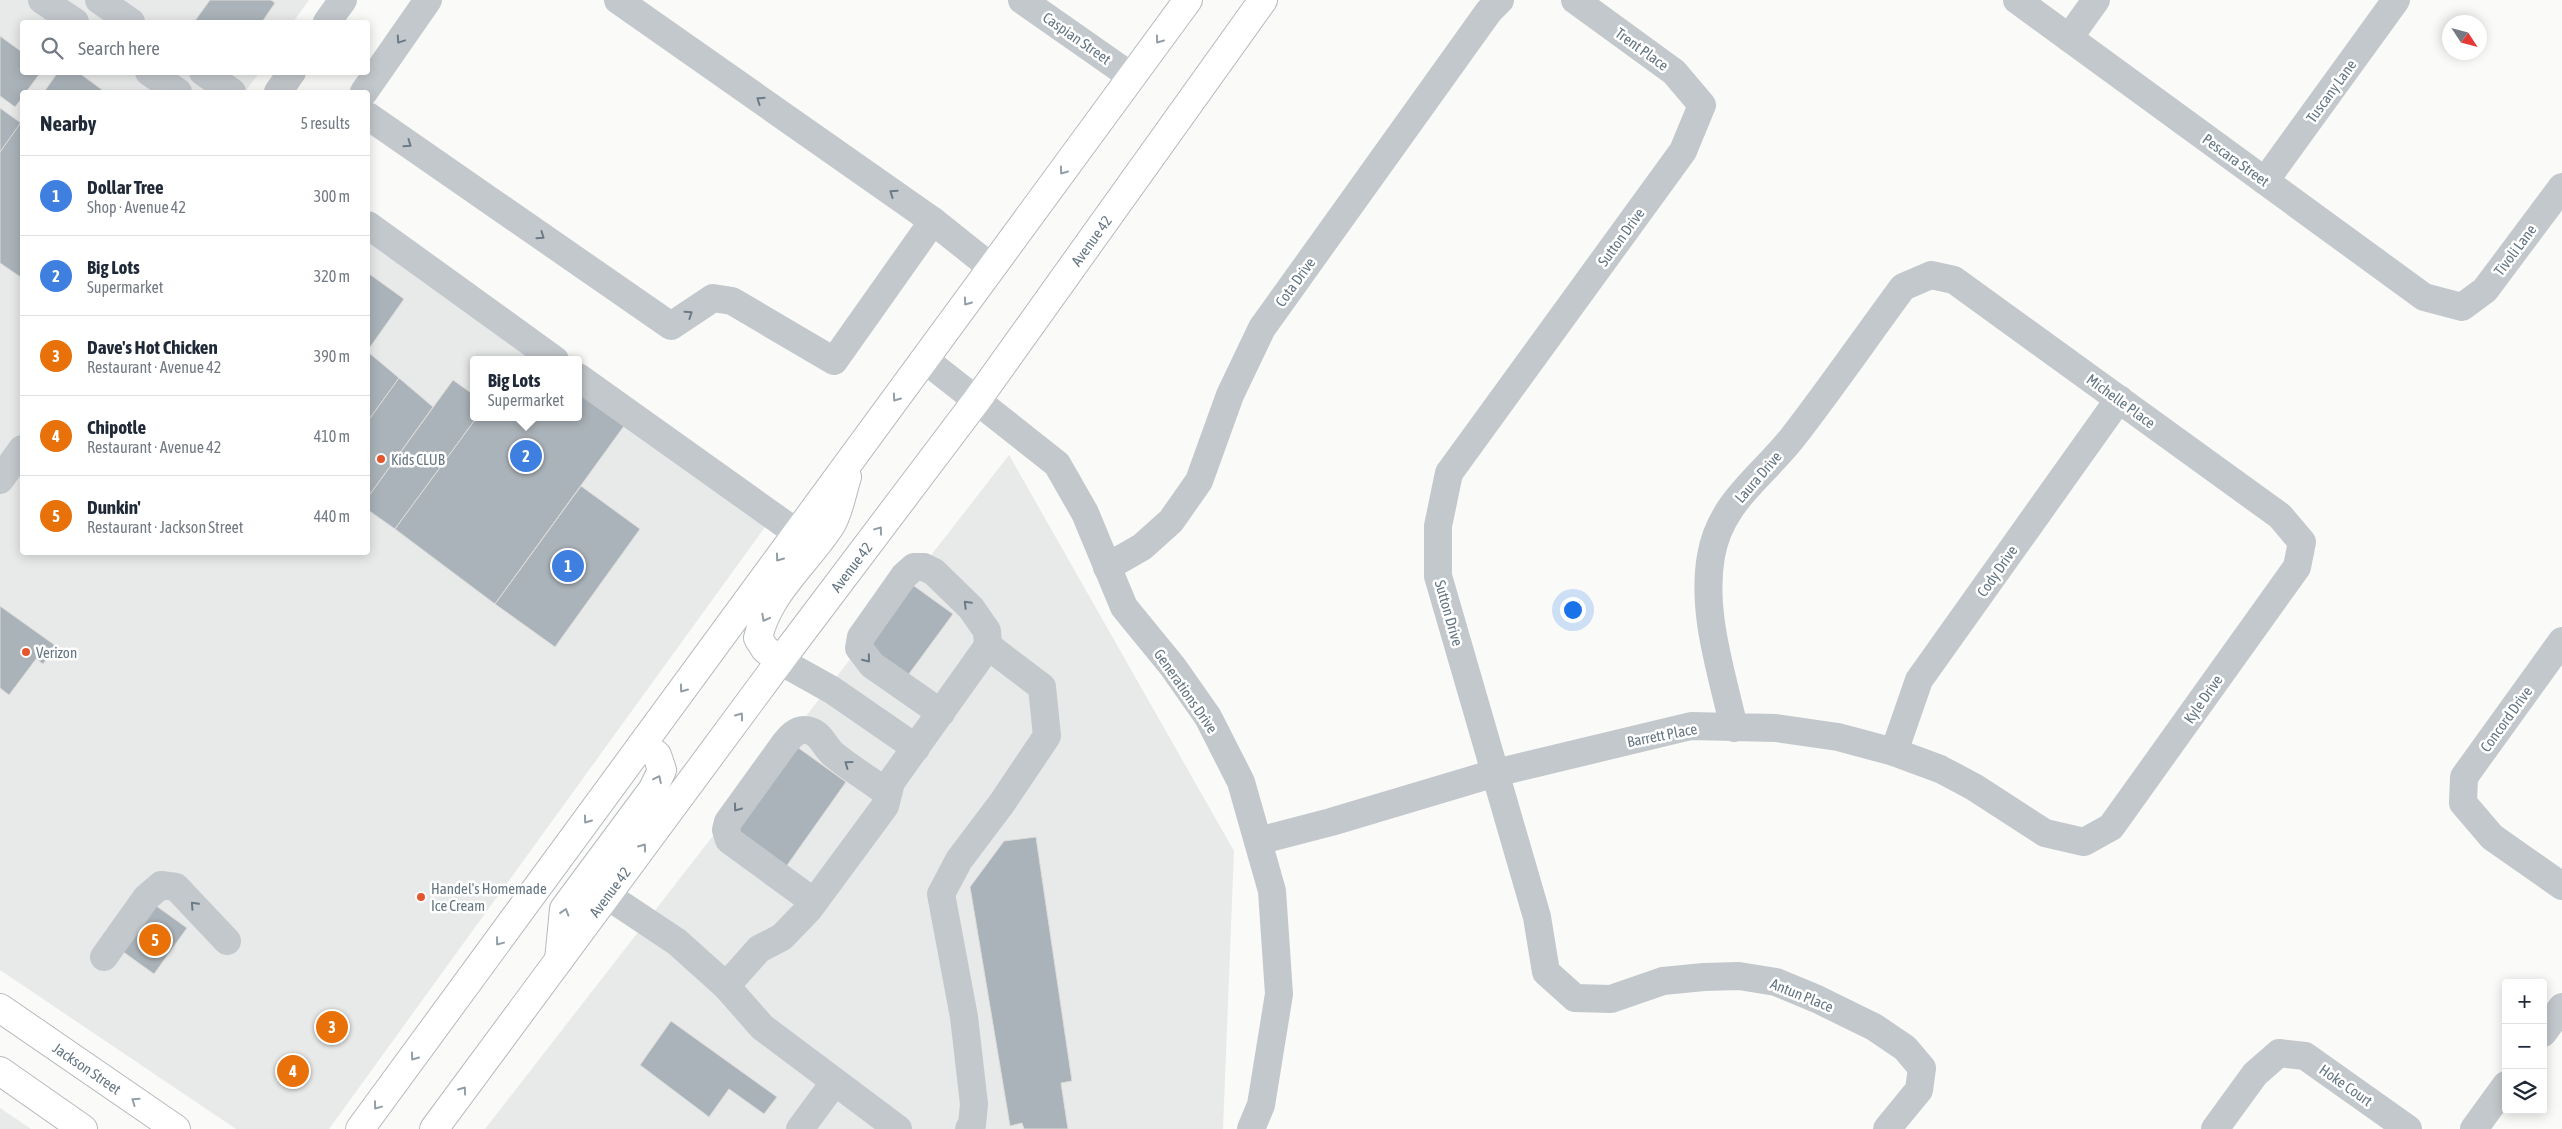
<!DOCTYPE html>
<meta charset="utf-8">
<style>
:root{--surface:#fff;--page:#f6f6f7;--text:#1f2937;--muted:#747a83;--line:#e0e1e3;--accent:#e4572e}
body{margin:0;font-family:"Asap Condensed",sans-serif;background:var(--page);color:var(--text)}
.controls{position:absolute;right:15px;bottom:15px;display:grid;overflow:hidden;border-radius:5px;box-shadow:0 2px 12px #0003}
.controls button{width:45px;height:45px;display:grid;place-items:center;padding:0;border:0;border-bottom:1px solid var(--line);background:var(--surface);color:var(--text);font:25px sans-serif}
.compass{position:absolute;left:2442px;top:15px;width:45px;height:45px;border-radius:50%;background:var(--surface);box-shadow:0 2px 12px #0003;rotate:126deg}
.you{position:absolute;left:1572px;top:609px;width:18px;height:18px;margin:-12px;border:4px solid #fff;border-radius:50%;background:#1a73e8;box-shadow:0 0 0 8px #1a73e833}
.badge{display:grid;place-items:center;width:32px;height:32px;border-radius:50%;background:var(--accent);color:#fff;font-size:16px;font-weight:700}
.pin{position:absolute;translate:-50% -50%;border:2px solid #fff;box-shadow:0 1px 5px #0006}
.popup{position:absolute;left:470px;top:356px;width:112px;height:65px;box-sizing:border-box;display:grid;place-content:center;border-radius:5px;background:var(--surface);filter:drop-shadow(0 1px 4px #0005);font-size:16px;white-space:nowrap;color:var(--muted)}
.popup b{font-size:19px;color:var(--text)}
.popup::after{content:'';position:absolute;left:50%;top:100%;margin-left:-10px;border:10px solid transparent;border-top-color:var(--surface)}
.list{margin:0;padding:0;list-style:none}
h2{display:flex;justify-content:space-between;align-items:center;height:65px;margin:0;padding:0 20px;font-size:21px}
h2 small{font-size:16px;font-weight:400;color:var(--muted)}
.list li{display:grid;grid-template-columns:32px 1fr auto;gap:15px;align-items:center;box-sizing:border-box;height:80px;padding:0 20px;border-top:1px solid var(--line)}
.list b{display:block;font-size:19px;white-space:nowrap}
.list p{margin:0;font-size:16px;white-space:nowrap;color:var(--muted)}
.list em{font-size:16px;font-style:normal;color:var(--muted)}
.icon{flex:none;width:28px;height:28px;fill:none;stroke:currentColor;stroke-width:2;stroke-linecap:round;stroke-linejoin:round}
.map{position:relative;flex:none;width:2562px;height:1129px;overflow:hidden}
.search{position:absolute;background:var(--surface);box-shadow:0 2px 12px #0003;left:20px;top:20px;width:350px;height:55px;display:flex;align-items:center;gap:12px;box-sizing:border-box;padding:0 18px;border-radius:5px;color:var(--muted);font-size:19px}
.panel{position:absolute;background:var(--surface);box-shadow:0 2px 12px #0003;left:20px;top:90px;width:350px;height:465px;border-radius:5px}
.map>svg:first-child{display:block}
.built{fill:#e8e9e9}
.building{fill:#aab3b9;stroke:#dcdcda}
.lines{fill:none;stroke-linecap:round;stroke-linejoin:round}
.major-casing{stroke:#b5babe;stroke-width:30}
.minor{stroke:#c3c8cc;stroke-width:28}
.major{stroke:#fff;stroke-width:28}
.oneway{stroke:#6a7a87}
.oneway2{stroke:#939fa8}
.poi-dot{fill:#e4572e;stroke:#fff;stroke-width:2}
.labels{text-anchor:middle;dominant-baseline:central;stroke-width:5;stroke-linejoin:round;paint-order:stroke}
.street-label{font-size:15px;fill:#657683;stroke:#fff}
.poi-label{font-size:15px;fill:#657683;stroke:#fff;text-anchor:start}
</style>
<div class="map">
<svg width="2562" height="1129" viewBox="0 0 2562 1129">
<rect width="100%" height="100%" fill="#fafaf8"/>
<g class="built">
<path d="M0 0H309L293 22H22V72L259 73 245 92H22V552H368V214L575 360H474V417H578L579 362 781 505 329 1129H236L0 970Z"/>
<path d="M1009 455 1234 851 1223 1129H485Z"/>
<path d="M0 1108 31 1129H0Z"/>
</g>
<g class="building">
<path d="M210 0H271L275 3 262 22H194Z"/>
<path d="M0 36 22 52V72H41L26 92H22V98L15 107 0 96Z"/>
<path d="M58 72H78L105 92H44Z"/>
<path d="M0 108 21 123 0 152Z"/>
<path d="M22 121V278L0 263V152Z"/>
<path d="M368 273 404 299 368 350Z"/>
<path d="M368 352 399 378 368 421Z"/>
<path d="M399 378 433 407 368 497V421Z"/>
<path d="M453 380 474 395V417H477L395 529 368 510V497Z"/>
<path d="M578 392 624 426 495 604 395 529 477 417H578Z"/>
<path d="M581 486 640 529 555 647 495 604Z"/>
<path d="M910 583 953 614 903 682 865 645Z"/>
<path d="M0 606 56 646 43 664 36 659 9 695 0 688Z"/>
<path d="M793 744 846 782 783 871 730 830Z"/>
<path d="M1036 837 1072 1081 1061 1083 1068 1129H1024L1022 1123 1010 1126 970 887 1004 841Z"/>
<path d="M155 905 187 928 154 974 122 951Z"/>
<path d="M671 1021 777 1097 764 1114 729 1089 709 1117 640 1065Z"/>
</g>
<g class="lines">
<g class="major-casing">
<g id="major">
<path d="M780 661 765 649 758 638C767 594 808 561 831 525 839 512 842 492 847 477"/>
<path d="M559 960 564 909 653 789 662 770 657 755 642 745"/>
<path id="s1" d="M0 1008 176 1129"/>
<path d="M0 1071 83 1129"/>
<path d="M360 1129 1188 0"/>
<path id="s2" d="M434 1129 780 661 977 400 1263 0"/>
</g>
</g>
<g class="minor">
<path d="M42 0 75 22"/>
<path d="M99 0 131 22"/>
<path d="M618 0 933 221 992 268"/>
<path d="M1022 0 1132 77"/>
<path d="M1575 0 1674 72 1702 105 1683 151 1449 473 1438 526V576L1537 917 1546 972 1575 998 1611 999 1663 981 1704 977 1739 976 1776 982 1817 999 1874 1027 1905 1048 1922 1068 1919 1090 1887 1129"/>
<path d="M2017 0 2424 297 2462 307 2485 290 2562 187"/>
<path d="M327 22 343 0"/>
<path d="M2069 38 2096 0"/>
<path d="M149 72 178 92"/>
<path d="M203 72 232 92"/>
<path d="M278 92 292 72"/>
<path d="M364 92 428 0"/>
<path d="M368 116 671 326 713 298 732 301 834 361 933 221"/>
<path d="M2265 181 2396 0"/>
<path d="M368 225 555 360"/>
<path d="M924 359 1057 464 1085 513 1124 607 1173 667 1208 717 1241 782 1272 891 1279 994 1261 1105 1251 1129"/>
<path d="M578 377 797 533"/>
<path d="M0 480 22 449"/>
<path d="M1107 567 1142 547 1171 521 1199 481 1230 395 1262 328 1489 11 1500 0"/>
<path d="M2562 641 2464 777 2463 803 2492 837 2562 886"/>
<path d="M780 661 832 690 916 748"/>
<path d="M941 713 872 665 859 648 861 637 904 576 914 567H924L934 572 971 608 987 631 988 646"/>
<path d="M1894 752 1919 680 2119 399"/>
<path d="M1258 841 1331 822 1495 773 1691 726 1776 728 1838 737 1894 752 1940 769 1974 787 2045 833 2084 842 2111 827 2297 567 2302 542 2280 516 1954 280 1931 275 1903 287C1866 337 1831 388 1793 437 1762 477 1720 502 1711 556 1701 613 1722 673 1734 728"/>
<path d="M608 896 677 942 726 986 762 1027 898 1129"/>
<path d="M814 902 729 840 726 830 728 822 785 743C790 737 796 730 804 730 820 730 823 745 833 754 850 768 870 780 887 793"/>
<path d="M104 957 146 898 161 885 176 887 227 941"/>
<path d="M726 986 759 949 782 937 809 909 885 806 891 782 988 646 1042 687 1047 736 1002 803 959 860 941 894 964 1017 974 1104 972 1125 969 1129"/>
<path d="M2543 1033 2562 1007"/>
<path d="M800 1129 834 1083"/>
<path d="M2215 1129 2255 1074 2279 1053 2305 1056 2408 1129"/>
<path d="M2474 1129 2506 1085"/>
</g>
<use href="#major" class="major"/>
</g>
<defs><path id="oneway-chevron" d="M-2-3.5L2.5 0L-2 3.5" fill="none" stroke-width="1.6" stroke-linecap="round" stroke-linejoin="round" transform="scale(1.25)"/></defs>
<g class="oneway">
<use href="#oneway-chevron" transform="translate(400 40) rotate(124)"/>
<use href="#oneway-chevron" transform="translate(760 100) rotate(-145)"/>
<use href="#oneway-chevron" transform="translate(408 144) rotate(35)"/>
<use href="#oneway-chevron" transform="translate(893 193) rotate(-145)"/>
<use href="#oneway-chevron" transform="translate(541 236) rotate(35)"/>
<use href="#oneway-chevron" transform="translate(689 314) rotate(-34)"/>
<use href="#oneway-chevron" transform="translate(967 604) rotate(-135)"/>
<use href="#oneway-chevron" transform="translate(867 659) rotate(51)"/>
<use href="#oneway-chevron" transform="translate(848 764) rotate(-144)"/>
<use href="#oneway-chevron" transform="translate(737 808) rotate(126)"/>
<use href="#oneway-chevron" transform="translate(194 905) rotate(-133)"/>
</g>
<g class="oneway2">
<use href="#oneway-chevron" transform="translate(1159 40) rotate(126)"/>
<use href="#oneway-chevron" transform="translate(1063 171) rotate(126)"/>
<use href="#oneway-chevron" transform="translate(967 302) rotate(126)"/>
<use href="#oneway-chevron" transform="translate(896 398) rotate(126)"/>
<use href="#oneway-chevron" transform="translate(879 530) rotate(-53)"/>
<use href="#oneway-chevron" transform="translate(779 558) rotate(126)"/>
<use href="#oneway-chevron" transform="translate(765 618) rotate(118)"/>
<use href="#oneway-chevron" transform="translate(683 689) rotate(126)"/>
<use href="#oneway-chevron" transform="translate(740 716) rotate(-54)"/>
<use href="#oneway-chevron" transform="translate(658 779) rotate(-64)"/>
<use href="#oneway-chevron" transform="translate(587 820) rotate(126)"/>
<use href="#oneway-chevron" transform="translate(643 847) rotate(-54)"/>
<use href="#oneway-chevron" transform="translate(565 912) rotate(-73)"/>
<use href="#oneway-chevron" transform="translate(499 942) rotate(127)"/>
<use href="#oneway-chevron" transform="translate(414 1057) rotate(126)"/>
<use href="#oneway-chevron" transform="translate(463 1090) rotate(-54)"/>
<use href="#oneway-chevron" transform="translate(135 1101) rotate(-145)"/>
<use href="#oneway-chevron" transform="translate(377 1106) rotate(127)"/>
</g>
<g class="poi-dot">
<circle cx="381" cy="459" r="5"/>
<circle cx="26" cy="652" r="5"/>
<circle cx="421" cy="897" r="5"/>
</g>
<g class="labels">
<g class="street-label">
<text transform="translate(1077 38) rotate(35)">Caspian Street</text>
<text transform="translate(1642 49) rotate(36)">Trent Place</text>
<text transform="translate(2331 91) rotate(-54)">Tuscany Lane</text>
<text transform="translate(2236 160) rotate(36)">Pescara Street</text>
<text transform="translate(1621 237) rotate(-54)">Sutton Drive</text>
<text stroke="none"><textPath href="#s2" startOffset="1105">Avenue 42</textPath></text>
<text transform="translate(2515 250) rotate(-53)">Tivoli Lane</text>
<text transform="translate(1295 282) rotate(-54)">Cota Drive</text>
<text transform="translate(2121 401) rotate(36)">Michelle Place</text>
<text transform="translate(1758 477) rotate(-49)">Laura Drive</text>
<text stroke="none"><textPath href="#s2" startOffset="700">Avenue 42</textPath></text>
<text transform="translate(1997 571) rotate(-55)">Cody Drive</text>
<text transform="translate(1449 613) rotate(74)">Sutton Drive</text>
<text transform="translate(1186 691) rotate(55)">Generations Drive</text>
<text transform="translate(2203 699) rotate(-55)">Kyle Drive</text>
<text transform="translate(2506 719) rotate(-54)">Concord Drive</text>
<text transform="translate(1662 735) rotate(-11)">Barrett Place</text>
<text stroke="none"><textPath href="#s2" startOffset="295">Avenue 42</textPath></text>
<text transform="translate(1802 995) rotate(22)">Antun Place</text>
<text stroke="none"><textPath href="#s1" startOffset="106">Jackson Street</textPath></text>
<text transform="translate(2346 1085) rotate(35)">Hoke Court</text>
</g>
<g class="poi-label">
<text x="391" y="459">Kids CLUB</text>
<text x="36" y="652">Verizon</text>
<text x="431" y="888">Handel's Homemade<tspan x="431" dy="17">Ice Cream</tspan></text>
</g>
</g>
</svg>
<div class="controls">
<button>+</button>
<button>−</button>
<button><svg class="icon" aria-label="layers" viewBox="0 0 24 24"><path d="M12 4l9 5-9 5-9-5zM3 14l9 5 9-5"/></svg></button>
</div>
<svg class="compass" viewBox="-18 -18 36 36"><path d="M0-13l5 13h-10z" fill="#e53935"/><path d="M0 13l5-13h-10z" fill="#747a83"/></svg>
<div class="you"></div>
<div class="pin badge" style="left:568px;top:566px;background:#3f7fe0">1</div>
<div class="pin badge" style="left:526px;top:456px;background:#3f7fe0">2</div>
<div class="popup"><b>Big Lots</b>Supermarket</div>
<div class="pin badge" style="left:332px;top:1027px;background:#e8710a">3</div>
<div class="pin badge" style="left:293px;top:1071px;background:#e8710a">4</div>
<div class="pin badge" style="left:155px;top:940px;background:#e8710a">5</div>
<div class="search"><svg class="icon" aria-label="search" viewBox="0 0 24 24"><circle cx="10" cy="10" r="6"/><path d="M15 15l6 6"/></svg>Search here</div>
<section class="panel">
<h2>Nearby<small>5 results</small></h2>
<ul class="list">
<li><span class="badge" style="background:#3f7fe0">1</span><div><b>Dollar Tree</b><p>Shop · Avenue 42</p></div><em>300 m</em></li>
<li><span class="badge" style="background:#3f7fe0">2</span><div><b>Big Lots</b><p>Supermarket</p></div><em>320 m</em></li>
<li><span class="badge" style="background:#e8710a">3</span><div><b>Dave's Hot Chicken</b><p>Restaurant · Avenue 42</p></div><em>390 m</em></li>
<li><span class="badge" style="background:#e8710a">4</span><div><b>Chipotle</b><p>Restaurant · Avenue 42</p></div><em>410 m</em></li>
<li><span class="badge" style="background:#e8710a">5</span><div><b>Dunkin'</b><p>Restaurant · Jackson Street</p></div><em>440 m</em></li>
</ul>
</section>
</div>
